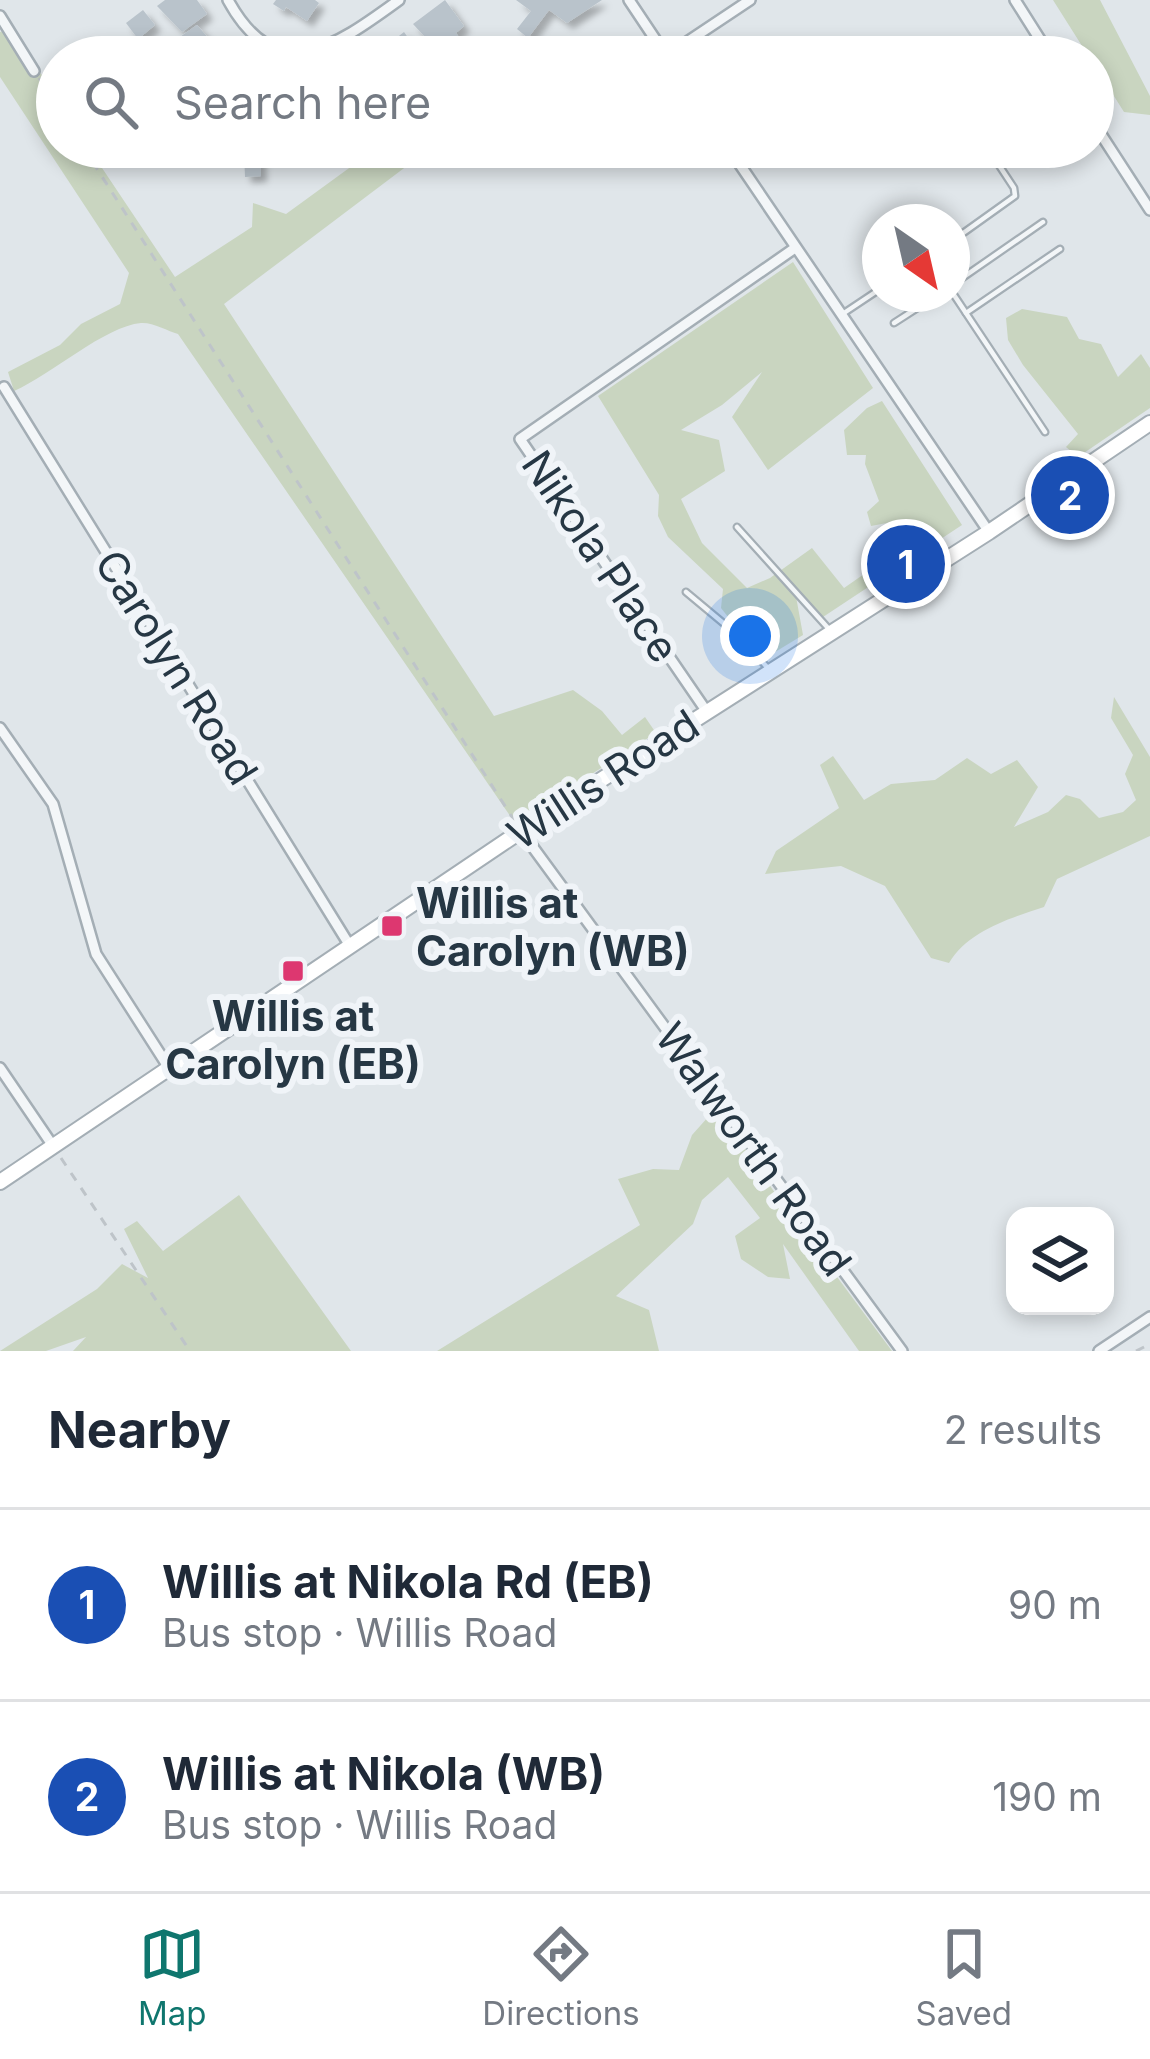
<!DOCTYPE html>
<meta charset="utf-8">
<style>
:root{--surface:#fff;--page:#f6f6f7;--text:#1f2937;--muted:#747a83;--line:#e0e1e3;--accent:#0f766e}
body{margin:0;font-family:Inter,sans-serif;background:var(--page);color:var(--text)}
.controls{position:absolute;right:36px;bottom:36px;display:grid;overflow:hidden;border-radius:24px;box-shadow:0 6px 18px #0003}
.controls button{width:108px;height:108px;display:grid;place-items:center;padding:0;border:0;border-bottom:3px solid var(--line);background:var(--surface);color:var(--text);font:60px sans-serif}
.compass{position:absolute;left:862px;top:204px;width:108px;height:108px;border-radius:50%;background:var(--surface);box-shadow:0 6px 18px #0003;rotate:146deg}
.you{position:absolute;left:750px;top:636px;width:42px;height:42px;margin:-30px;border:9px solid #fff;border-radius:50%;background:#1a73e8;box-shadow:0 0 0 18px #1a73e833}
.badge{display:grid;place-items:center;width:78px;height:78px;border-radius:50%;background:var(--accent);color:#fff;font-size:39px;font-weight:700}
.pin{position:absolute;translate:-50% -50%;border:6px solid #fff;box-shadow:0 3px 12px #0006}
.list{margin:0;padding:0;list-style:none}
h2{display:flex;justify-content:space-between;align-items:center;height:156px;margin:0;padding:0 48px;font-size:51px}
h2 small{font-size:39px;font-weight:400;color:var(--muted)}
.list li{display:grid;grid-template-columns:78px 1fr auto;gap:36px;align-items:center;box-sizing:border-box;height:192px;padding:0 48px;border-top:3px solid var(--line)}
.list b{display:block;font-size:45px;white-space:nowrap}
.list p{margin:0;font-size:39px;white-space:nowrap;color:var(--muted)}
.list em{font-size:39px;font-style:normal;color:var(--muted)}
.icon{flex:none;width:66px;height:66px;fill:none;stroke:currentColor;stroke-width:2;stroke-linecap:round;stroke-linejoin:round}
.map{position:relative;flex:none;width:1150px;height:1351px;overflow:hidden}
.search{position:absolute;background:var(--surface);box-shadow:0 6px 18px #0003;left:36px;right:36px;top:36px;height:132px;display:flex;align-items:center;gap:30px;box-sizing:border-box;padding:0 42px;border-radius:66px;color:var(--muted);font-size:45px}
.sheet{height:540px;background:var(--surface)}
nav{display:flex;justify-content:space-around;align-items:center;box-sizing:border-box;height:168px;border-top:3px solid var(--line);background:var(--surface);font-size:33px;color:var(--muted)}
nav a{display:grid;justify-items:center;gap:6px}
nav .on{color:var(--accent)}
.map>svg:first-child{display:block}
.green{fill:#c9d5c0}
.building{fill:#b9c3cb;filter:url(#shadow)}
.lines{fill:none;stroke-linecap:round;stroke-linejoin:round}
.lane-casing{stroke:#a4aeb5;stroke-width:9}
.street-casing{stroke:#a4aeb5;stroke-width:14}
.secondary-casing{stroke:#a4aeb5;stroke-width:18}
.path{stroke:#bec4c9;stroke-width:3;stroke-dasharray:9 9;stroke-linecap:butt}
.lane{stroke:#f3f6f8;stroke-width:4.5}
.street{stroke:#f3f6f8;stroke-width:9}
.secondary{stroke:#fff;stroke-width:14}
.poi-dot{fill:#dd3770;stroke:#f0f4f8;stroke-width:4.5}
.labels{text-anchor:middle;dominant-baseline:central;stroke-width:12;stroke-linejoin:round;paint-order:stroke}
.street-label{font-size:42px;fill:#263744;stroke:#f0f4f8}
.poi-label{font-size:42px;font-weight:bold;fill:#263744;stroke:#f0f4f8;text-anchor:start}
</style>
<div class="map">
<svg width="1150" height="1351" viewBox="0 0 1150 1351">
<defs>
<filter id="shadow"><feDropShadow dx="6" dy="6" stdDeviation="3" flood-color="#0004"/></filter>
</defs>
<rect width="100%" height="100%" fill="#e0e6ea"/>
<g class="green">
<path d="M1053 0H1100L1150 96V115L1124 112 1093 63V57H1089Z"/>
<path d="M3 31C46 77 57 83 57 147H88L175 277 252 227 253 203 286 214 378 147H432L224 304 494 716 573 690 602 711 622 735 645 717 656 733 515 823 178 334C168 331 152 322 141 323 105 326 51 375 14 391L8 372 60 345 81 324 120 304 129 273 0 77V32Z"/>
<path d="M793 262 873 388 768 470 732 417 762 372 722 405 681 430 719 440 725 471 681 499 702 543 747 588 770 578 812 548 844 588 903 547 897 521 871 526 867 512 879 501 865 464 866 455H847L844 430 867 408 882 401 962 525 823 617 795 591 803 635 762 660 721 608 723 589 668 537 658 516 659 495 598 396Z"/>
<path d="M1022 309 1067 317 1079 339 1101 344 1118 377 1141 354 1150 368V408L1078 457 1066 447 1078 434 1023 365 1008 340 1006 318Z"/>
<path d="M1114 697 1150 757V836L1057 879 1044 907C1010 918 968 931 949 963L931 958 885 886 841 866 765 874 776 851 839 808 820 765 833 756 864 800 891 784 935 780 967 758 991 774 1017 760 1038 787 1014 827 1048 812 1066 795 1080 799 1099 818 1123 812 1136 800 1125 774 1133 755 1111 718Z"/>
<path d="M717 1107 777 1196 892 1351H859L783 1244 790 1279 768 1277 741 1259 735 1236 760 1218 728 1177 702 1200 693 1224 616 1296 649 1310 659 1351H437L640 1225 618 1179 653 1169 679 1170 692 1135Z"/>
<path d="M239 1195 351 1351H73L86 1337 46 1351H0L97 1289 122 1264 148 1278 124 1229 137 1221 163 1251Z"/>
</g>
<g class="building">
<path d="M165 0H197L207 14 182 32 157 6Z"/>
<path d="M276 0H315L319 3 307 21 286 7 284 11 273 4Z"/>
<path d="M445 0 464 26 456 33 461 40 439 52 413 24Z"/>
<path d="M516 0H602L567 23 549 10 528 38 517 29 531 11Z"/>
<path d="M143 10 155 25 138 39 126 23Z"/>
<path d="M197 25 216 47 209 52 213 57H179L170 44Z"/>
<path d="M404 32 422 57H386L384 53 392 47 390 43Z"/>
<path d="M260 152 261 176 245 177 244 153Z"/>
</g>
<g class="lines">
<g class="lane-casing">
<g id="lane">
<path d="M952 241 1015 196 1014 188 987 147"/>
<path d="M952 285 1043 222"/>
<path d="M952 292 1045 432"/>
<path d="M966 313 1060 249"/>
<path d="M841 315 880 289"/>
<path d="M894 323 939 294"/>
<path d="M737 527 828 628"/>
<path d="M686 592 734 632 767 667"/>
</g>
</g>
<g class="street-casing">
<g id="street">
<path d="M228 0C277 90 337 45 399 0"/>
<path d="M629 0 667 57"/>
<path d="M1015 0 1051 57"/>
<path d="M0 16 34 71"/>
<path d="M666 56 750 0"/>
<path d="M1093 122 1150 210"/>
<path d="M728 147 989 532"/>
<path d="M4 387 350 946"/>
<path d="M707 712 520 439 795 248"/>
<path d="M0 728 53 804 96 954 169 1068"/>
<path d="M521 831 902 1351"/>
<path d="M0 1068 53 1146"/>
<path d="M1099 1351 1150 1317"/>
</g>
</g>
<g class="secondary-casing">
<path id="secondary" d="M0 1182 521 831 989 532 1150 423"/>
</g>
<g class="path">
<path d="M39 78 57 106"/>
<path d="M83 147 514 820"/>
<path d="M61 1158 190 1351"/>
<path d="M1136 1351 1150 1344"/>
</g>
<use href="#lane" class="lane"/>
<use href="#street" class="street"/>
<use href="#secondary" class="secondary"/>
</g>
<g class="poi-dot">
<rect x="380" y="914" width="24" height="24" rx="6"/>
<rect x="281" y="959" width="24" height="24" rx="6"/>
</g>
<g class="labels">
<g class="street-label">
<text transform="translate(601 556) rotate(56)">Nikola Place</text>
<text transform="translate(177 667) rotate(58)">Carolyn Road</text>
<text transform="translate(603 779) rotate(-33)">Willis Road</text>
<text transform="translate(754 1149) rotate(54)">Walworth Road</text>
</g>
<g class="poi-label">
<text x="416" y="902">Willis at<tspan x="416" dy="48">Carolyn (WB)</tspan></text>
<text x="293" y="1015" text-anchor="middle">Willis at<tspan x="293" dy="48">Carolyn (EB)</tspan></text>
</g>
</g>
</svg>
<div class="controls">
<button><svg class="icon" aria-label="layers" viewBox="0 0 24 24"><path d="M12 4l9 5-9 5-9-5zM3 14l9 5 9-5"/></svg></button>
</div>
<svg class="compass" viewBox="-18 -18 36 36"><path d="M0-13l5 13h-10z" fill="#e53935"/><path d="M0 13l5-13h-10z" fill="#747a83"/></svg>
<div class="you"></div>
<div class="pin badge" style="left:906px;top:564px;background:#1a4fb4">1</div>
<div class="pin badge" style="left:1070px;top:495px;background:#1a4fb4">2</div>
<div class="search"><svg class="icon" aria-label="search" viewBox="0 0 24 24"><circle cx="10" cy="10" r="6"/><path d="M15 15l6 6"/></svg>Search here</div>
</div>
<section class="sheet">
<h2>Nearby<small>2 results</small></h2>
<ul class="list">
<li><span class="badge" style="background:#1a4fb4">1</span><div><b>Willis at Nikola Rd (EB)</b><p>Bus stop · Willis Road</p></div><em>90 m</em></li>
<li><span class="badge" style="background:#1a4fb4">2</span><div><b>Willis at Nikola (WB)</b><p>Bus stop · Willis Road</p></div><em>190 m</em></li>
</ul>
</section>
<nav>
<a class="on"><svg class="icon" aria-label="map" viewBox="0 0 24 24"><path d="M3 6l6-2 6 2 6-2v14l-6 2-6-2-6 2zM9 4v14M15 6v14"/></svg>Map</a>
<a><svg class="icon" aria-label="directions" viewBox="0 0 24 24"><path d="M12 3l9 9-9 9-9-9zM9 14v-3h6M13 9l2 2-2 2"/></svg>Directions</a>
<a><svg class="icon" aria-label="saved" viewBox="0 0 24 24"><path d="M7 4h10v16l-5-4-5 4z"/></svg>Saved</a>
</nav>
